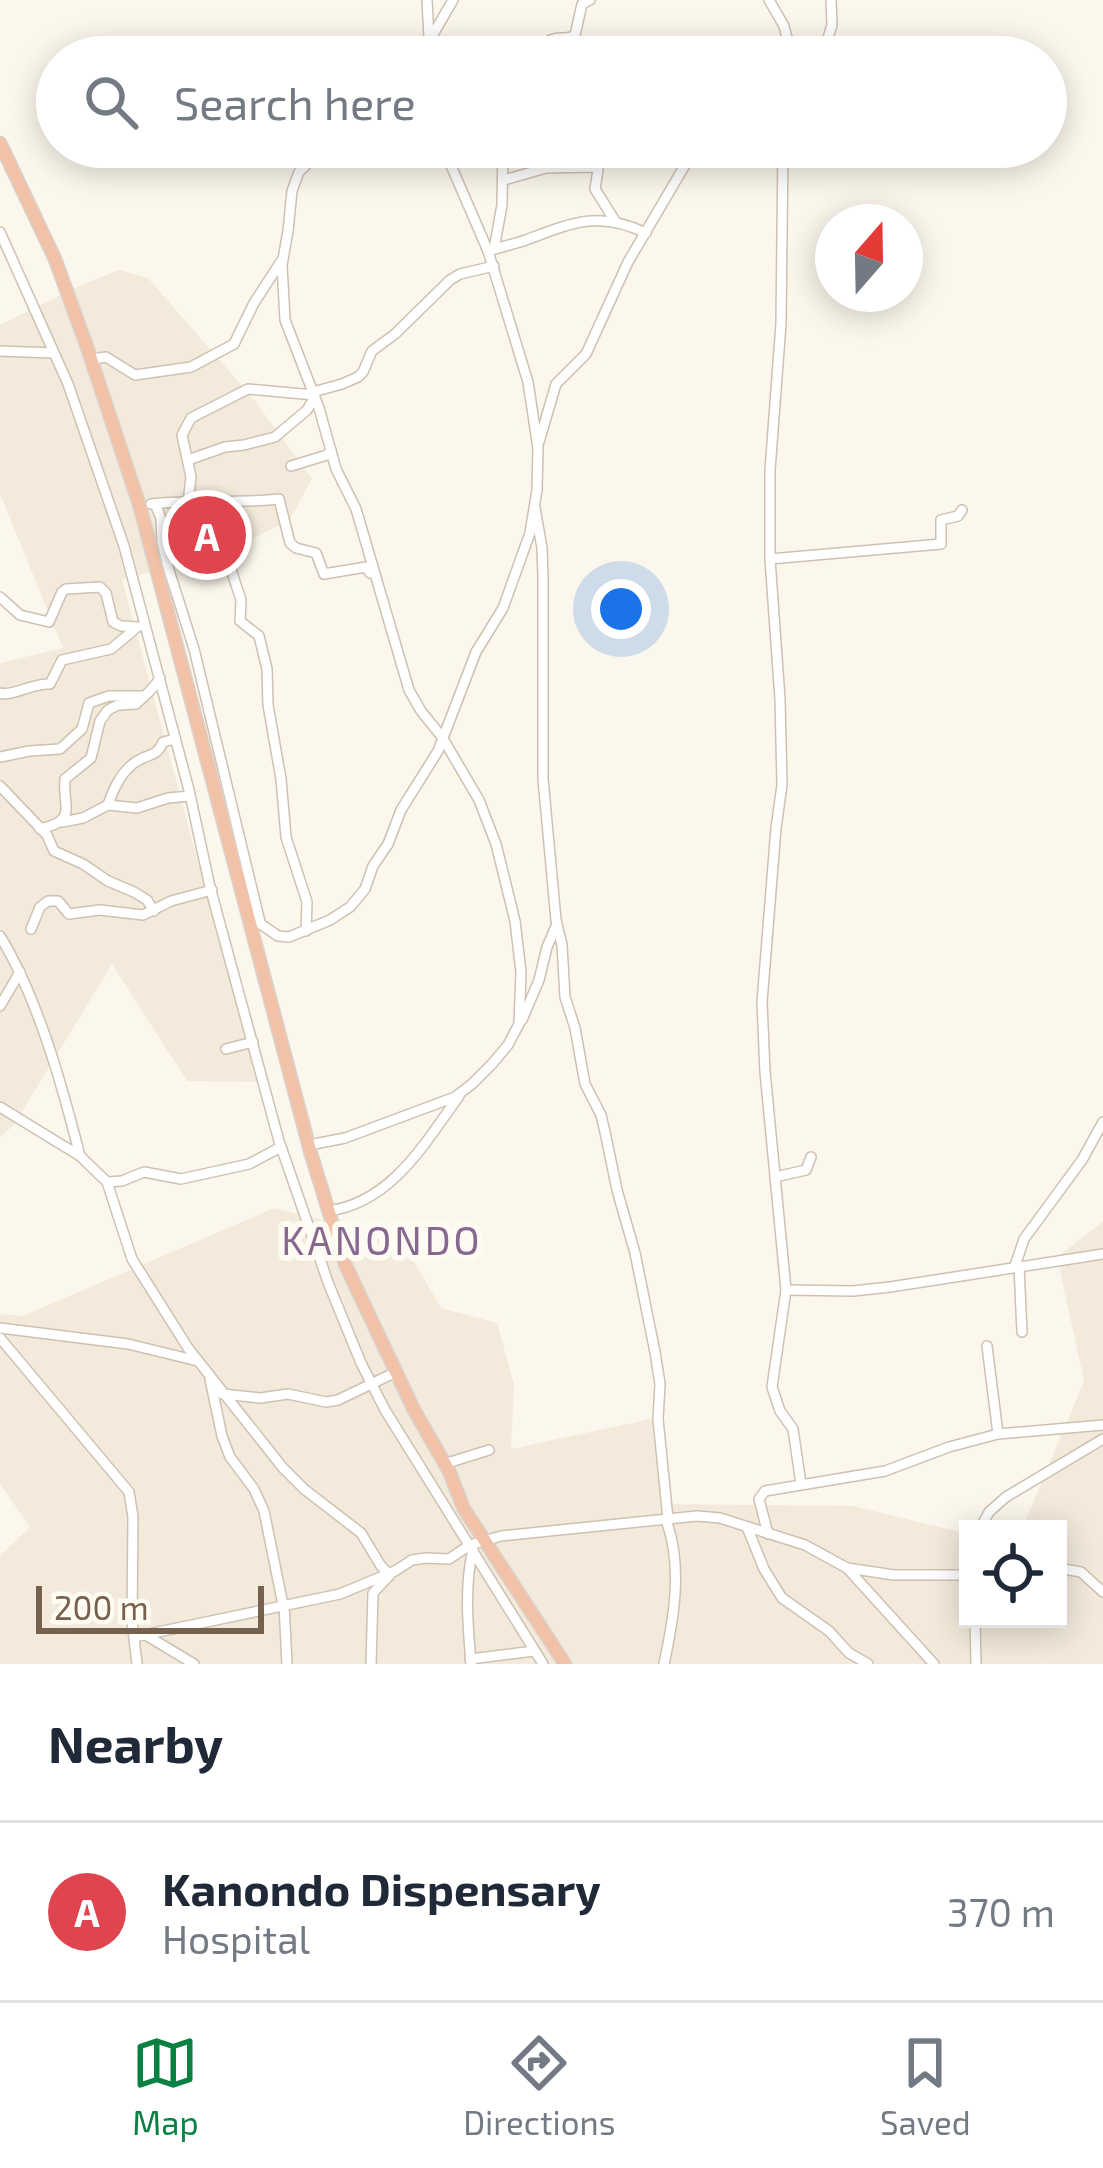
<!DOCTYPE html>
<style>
:root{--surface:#fff;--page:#f6f6f7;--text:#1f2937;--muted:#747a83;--line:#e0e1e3;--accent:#0b8043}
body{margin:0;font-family:"Exo 2",sans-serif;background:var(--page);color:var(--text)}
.controls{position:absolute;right:36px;bottom:36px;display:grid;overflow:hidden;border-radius:0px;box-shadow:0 6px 30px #0003}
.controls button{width:108px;height:108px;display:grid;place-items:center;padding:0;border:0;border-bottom:3px solid var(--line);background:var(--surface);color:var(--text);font:60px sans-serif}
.compass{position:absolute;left:815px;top:204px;width:108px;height:108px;border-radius:50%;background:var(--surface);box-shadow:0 6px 30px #0003;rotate:20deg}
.scale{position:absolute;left:36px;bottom:30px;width:228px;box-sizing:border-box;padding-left:12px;border:6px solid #76614f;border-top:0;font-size:33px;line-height:42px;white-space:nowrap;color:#76614f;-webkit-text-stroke:9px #fefbf3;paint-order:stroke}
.you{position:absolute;left:621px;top:609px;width:42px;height:42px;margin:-30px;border:9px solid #fff;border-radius:50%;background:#1a73e8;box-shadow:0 0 0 18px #1a73e833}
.badge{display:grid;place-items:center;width:78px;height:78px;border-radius:50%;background:var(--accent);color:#fff;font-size:39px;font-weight:700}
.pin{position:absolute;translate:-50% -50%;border:6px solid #fff;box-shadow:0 3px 12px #0006}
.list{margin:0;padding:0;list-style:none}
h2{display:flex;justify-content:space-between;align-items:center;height:156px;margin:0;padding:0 48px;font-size:51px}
h2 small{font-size:39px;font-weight:400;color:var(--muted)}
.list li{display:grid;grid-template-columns:78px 1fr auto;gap:36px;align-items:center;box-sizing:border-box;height:180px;padding:0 48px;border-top:3px solid var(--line)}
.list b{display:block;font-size:45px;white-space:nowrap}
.list p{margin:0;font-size:39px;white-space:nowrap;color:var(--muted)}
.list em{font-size:39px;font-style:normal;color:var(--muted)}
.icon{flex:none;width:66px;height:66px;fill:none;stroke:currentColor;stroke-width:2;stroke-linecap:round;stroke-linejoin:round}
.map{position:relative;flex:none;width:1103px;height:1664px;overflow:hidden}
.search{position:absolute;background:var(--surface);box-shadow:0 6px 30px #0003;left:36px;right:36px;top:36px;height:132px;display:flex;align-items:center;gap:30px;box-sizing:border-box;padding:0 42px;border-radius:66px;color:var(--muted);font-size:45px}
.sheet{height:336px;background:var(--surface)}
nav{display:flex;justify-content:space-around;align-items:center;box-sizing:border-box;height:168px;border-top:3px solid var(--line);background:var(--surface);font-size:33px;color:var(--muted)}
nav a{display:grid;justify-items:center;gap:6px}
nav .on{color:var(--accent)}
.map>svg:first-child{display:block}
.residential{fill:#f3eadb}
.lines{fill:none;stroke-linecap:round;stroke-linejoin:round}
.minor-casing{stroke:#cec1b1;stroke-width:12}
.highway-casing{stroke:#d9d3ce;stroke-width:15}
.minor{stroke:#fff;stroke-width:9}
.highway{stroke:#f1c2a8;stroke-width:12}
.labels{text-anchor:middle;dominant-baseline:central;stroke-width:12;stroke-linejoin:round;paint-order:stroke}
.quarter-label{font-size:39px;letter-spacing:3px;fill:#886891;stroke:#fefbf3}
</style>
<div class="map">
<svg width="1103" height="1664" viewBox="0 0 1103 1664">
<rect width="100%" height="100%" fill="#fcf7ec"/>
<g class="residential">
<path d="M119 270 148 278 252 397 312 479 289 521 218 555 122 579 257 1082 187 1081 112 964 14 1125 0 1137V663L63 648 0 494V325L77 287Z"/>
<path d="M274 1208 362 1230 410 1255 441 1308 497 1323 514 1384 511 1449 655 1418 666 1504 853 1506 968 1534V1619H1058V1529H1022L1084 1381 1057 1257 1103 1222V1664H0V1556L30 1527 0 1484V1314L23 1316Z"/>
</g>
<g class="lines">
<g class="minor-casing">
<g id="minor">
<path d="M427 0 430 57"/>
<path d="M769 0 784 26 792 57"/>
<path d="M431 38 453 0"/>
<path d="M545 57 549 41C557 35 567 41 575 35L582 4 590 0"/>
<path d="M822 57 832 25 831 0"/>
<path d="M783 147 781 324 770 470V559L780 699 782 785 776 828 762 1002 765 1072 786 1290 772 1387 780 1411 793 1429 801 1484"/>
<path d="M504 180 546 168 594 167 598 170 595 189 615 221"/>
<path d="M0 232 68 384 124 546 189 790 210 887 279 1141 329 1285 361 1363 385 1410 543 1664"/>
<path d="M494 249 502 205 503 147"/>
<path d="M488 251C501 247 514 244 526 240 571 223 599 210 646 233"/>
<path d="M0 351 54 353"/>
<path d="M91 359 106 357 135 375 191 367 234 344 254 303 282 260"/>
<path d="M313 392 342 384 358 377 363 372 372 351 395 334 450 280 460 274 494 266"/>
<path d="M539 442 556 384 586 354 628 262 688 160 703 147"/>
<path d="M188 460 225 447 244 445 275 437 307 410 315 397"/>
<path d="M291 466 327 455 331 450"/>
<path d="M188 503 191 477 182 435 191 418 248 389 314 395"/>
<path d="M151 504C193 499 237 504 279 499L290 543 296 548 316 553 324 574 366 567 370 573"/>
<path d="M155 504 161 518 162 542 169 570 194 649 260 922"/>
<path d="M535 508 542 548 543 577V779L556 920 562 945 565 997 575 1028 585 1084 601 1115 605 1132 617 1190 635 1253 655 1352 660 1384 658 1419 668 1519"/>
<path d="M770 559 941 544V520L958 516 962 510"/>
<path d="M167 563C182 552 205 542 223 545L241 600 240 621 259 636 267 669 268 705 281 779 286 837 307 902 306 931"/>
<path d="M0 597 20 615 49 622 62 592 66 589 100 587 106 593 113 622 121 626 138 627"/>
<path d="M0 693C13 697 31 683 50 684L62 660 111 649 135 629"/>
<path d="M0 757 29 751 60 749 82 729 89 703 109 696H142"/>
<path d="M0 786 47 835 54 851 83 864 108 881 134 892 147 900 154 911"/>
<path d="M108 805C113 789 123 768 139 760 152 753 157 756 163 742L175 739"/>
<path d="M62 822 83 818 108 805 137 808 168 798 190 796"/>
<path d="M40 829C79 820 62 807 65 779L91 758 100 721 108 710 118 705 136 704C145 695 154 689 160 678"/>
<path d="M249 916 278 936 289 937 330 920 350 907 365 889 373 866 388 844 401 810 438 751 476 652 503 608 530 533 537 490 538 448 528 382 488 251 443 147"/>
<path d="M31 929 40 907 48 901H58L69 914 100 910 143 915 171 901 212 890"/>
<path d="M0 936C38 998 62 1085 80 1156"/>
<path d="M0 1006 20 972"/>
<path d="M522 1020 539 980 547 947 557 924"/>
<path d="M226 1049 253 1042"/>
<path d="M0 1107 80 1156 107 1182 132 1259 188 1348 283 1468 304 1489 361 1533 381 1566 389 1574"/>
<path d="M309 1145 345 1138 455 1097 472 1084 492 1064 508 1045 519 1024 521 972 515 921 496 844 479 800 442 737 421 711 409 690 356 509 336 469 319 408 285 320 282 265 288 231 292 191 299 172 324 147"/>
<path d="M775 1177 806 1170 811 1157"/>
<path d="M107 1182 122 1181 144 1172 181 1179 249 1164 281 1147"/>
<path d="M328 1211C391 1203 425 1143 459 1096"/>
<path d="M1015 1266 1024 1239 1082 1160 1103 1122"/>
<path d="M1019 1266 1022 1332"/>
<path d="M786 1290 853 1291 890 1287 1103 1254"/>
<path d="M0 1328 128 1344 198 1361"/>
<path d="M0 1338 129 1492 133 1517 132 1621 137 1664"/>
<path d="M987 1346 998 1434"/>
<path d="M210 1379 222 1436 230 1457 254 1489 264 1511 283 1605"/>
<path d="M222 1394 260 1398 288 1394 326 1402 338 1400 396 1372"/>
<path d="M444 1464 489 1450"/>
<path d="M747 1527 764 1569 782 1598 829 1631 849 1653 868 1664"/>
<path d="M980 1529 989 1512 1006 1497 1103 1439"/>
<path d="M768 1534 759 1499 765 1491 885 1471 949 1447 998 1434 1103 1425"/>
<path d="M847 1568 894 1575H968"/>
<path d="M1058 1568 1081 1572 1103 1592"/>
<path d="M284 1605 287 1664"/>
<path d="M975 1619 976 1664"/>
<path d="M144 1634 194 1664"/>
<path d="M134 1637 340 1594 395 1571 412 1560 426 1558 449 1559 470 1545 501 1536 697 1516 720 1518 805 1545 847 1568 934 1664"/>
<path d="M470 1659 534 1651"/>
<path d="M371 1664 373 1593 390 1575"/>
<path d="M471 1664C468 1626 464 1587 473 1549"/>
<path d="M664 1664C674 1617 683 1566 666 1520"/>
</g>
</g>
<g class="highway-casing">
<path id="highway" d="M0 143 55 259 86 344 140 507 311 1154 345 1264 414 1410 449 1471 464 1509 565 1664"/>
</g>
<use href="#minor" class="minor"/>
<use href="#highway" class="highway"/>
</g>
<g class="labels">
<g class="quarter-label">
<text x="382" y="1239">KANONDO</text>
</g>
</g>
</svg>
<div class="controls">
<button><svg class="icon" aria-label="locate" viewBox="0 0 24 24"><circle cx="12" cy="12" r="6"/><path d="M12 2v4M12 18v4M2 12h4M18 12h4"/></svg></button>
</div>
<svg class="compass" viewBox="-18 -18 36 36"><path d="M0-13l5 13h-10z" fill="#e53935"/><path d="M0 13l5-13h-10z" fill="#747a83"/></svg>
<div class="scale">200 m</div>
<div class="you"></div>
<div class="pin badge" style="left:207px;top:535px;background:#e0444e">A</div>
<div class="search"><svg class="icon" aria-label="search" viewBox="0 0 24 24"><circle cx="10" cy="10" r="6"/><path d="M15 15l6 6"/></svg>Search here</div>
</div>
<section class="sheet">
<h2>Nearby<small></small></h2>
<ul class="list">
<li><span class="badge" style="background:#e0444e">A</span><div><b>Kanondo Dispensary</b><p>Hospital</p></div><em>370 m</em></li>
</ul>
</section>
<nav>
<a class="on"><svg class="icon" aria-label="map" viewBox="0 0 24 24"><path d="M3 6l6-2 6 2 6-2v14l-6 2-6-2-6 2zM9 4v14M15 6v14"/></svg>Map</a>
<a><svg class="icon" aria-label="directions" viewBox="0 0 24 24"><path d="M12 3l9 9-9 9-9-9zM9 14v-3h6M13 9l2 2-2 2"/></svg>Directions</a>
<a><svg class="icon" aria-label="saved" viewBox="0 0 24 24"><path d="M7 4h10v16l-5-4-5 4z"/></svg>Saved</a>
</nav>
